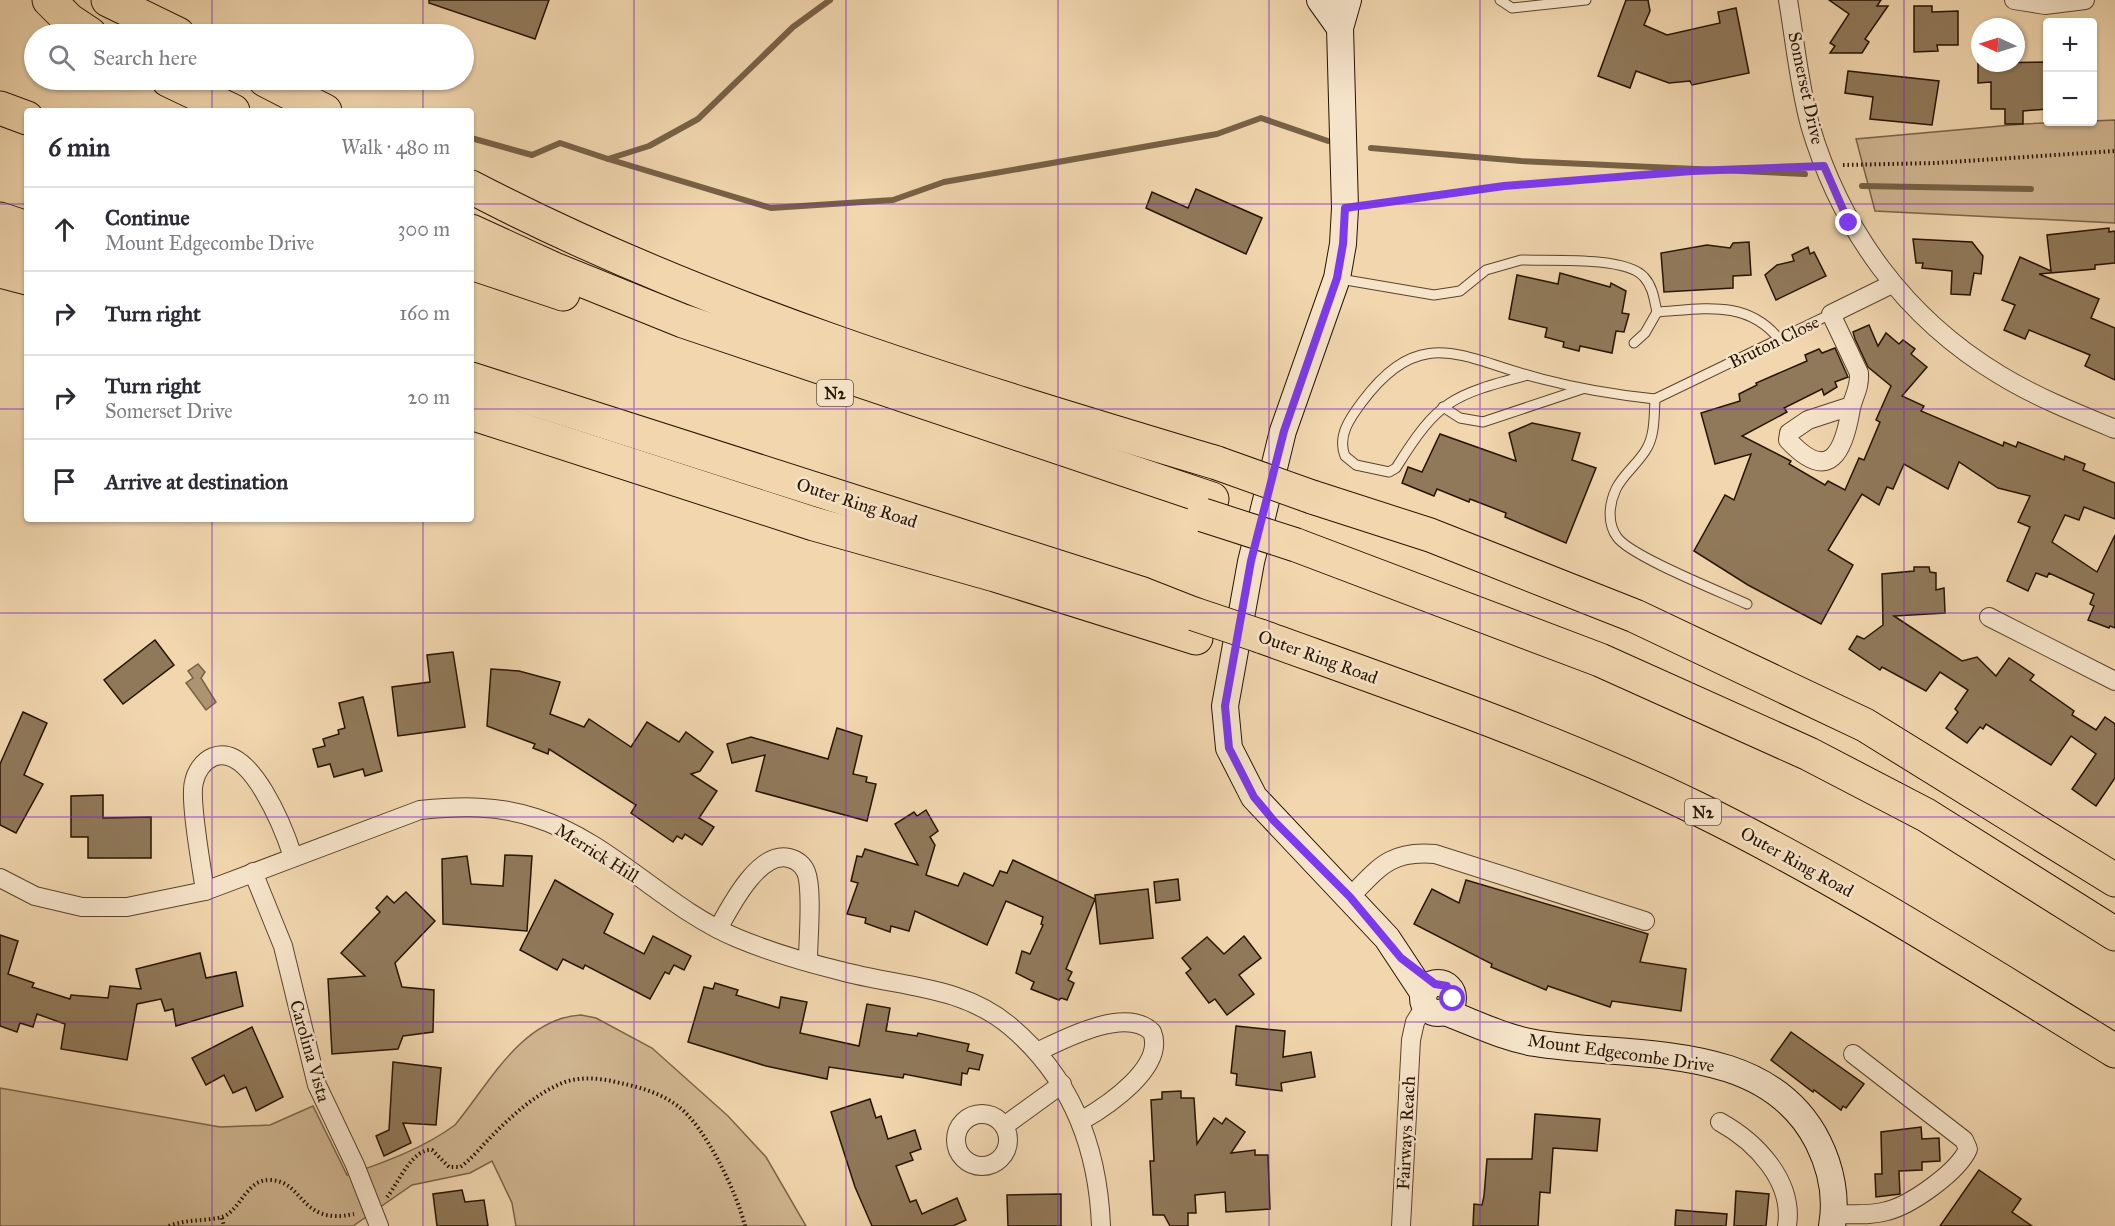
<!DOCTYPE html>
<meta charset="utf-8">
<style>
:root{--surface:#fff;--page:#f7f7f7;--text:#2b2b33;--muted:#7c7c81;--line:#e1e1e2}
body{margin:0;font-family:"IM FELL Great Primer",serif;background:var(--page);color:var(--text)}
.controls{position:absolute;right:18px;top:18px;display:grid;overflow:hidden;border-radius:6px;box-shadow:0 2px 4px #0004}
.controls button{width:54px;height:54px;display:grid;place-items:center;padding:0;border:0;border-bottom:2px solid var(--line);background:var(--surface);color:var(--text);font:30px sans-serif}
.compass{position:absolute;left:1971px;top:18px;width:54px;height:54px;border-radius:50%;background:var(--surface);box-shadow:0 2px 4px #0004;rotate:274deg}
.stop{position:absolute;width:18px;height:18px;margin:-14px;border:4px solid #7c3aed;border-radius:50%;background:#fff}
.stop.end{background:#7c3aed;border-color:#fff;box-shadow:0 2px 6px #0008}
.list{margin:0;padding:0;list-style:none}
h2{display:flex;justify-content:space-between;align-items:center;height:78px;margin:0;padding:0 24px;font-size:26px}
h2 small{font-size:20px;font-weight:400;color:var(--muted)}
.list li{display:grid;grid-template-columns:39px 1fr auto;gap:18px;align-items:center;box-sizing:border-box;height:84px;padding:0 24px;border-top:2px solid var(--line)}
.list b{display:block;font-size:22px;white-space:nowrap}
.list p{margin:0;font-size:20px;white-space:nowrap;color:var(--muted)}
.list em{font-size:20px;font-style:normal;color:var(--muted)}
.icon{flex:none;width:33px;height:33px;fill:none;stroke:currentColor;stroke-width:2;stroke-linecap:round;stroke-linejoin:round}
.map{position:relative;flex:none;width:2115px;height:1226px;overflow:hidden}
.search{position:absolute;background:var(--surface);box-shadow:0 2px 4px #0004;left:24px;top:24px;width:450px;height:66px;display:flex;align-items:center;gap:15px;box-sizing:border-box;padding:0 21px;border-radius:33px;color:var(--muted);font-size:22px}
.panel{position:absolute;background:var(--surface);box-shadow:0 2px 4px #0004;left:24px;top:108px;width:450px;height:414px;border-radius:6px}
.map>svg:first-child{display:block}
.green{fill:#cfb590;stroke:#7b6448;stroke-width:1.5}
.water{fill:#ac9473;stroke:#776145;stroke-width:1.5}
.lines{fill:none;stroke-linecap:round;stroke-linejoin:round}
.stream{stroke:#776145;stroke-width:6}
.building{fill:#90795a;stroke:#271400;stroke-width:1.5}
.lane-casing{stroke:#5a442c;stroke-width:11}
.street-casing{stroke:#5a442c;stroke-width:20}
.secondary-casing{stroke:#271400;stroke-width:28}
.highway-casing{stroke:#271400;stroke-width:35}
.path{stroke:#271400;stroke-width:4;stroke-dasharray:1.5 3;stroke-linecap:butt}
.lane{stroke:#f6e4ca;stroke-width:9}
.street{stroke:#f6e4ca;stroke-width:18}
.secondary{stroke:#f6e4ca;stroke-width:26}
.highway{stroke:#f1d6ae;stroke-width:33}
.highway-bridge-casing{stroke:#271400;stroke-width:35;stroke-linecap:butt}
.highway-bridge{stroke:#f1d6ae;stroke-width:33}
.route{stroke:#7c3aed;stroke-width:8}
.grid{fill:none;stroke:#7b2cbf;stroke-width:1.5;stroke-opacity:0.55}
.labels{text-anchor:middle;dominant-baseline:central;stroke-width:5;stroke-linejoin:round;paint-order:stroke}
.shield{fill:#f6e4ca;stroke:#65523d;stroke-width:1.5}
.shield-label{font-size:16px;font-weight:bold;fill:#271400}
.street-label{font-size:18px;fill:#271400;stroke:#f6e4ca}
</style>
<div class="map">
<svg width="2115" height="1226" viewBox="0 0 2115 1226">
<rect width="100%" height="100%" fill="#f1d6ae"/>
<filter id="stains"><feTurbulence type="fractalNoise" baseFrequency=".00333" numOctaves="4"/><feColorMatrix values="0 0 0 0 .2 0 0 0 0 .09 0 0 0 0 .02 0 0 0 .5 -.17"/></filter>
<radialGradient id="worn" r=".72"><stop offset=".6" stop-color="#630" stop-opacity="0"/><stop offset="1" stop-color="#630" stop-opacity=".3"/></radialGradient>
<g class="green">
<path d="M2115 120V223L1875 211 1856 139 2023 124Z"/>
<path d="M581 1015 596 1018 652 1048 728 1116 766 1157 806 1226H516L512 1203 492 1161 470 1173 412 1185 353 1226H0V1088L220 1127 270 1125 313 1106 347 1175C383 1163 424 1148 455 1125 489 1084 522 1018 581 1015Z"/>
</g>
<path class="water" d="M198 664 205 672 201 678 216 702 206 710 186 683 193 678 188 671Z"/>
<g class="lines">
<g class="stream">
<path d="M471 138 532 155 560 143 608 159 649 146 698 119 793 27 830 0"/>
<path d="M1371 148 1521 161 1805 174"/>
<path d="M608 159 771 208 893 200 944 182 1217 134 1261 118 1328 141"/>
<path d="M1862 186 2031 189"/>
</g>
</g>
<g class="building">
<path d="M429 0H549L535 39 429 3Z"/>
<path d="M1626 0H1648L1650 11 1644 25 1667 35 1720 23 1718 12 1736 8 1749 73 1692 85 1690 81 1669 83 1636 71 1630 88 1598 76Z"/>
<path d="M1829 0H1881L1877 6H1888L1865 39 1869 42 1862 53H1830L1835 46 1830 43 1849 14Z"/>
<path d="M1914 6H1932V12L1958 11V45H1937L1938 51 1914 52Z"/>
<path d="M2048 62V109L2023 111V124H2005V109H1991V82L1978 83V63Z"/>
<path d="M1848 71 1939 81 1932 125 1870 119 1873 97 1845 93Z"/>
<path d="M1196 189 1262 218 1246 254 1146 208 1152 192 1188 208Z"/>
<path d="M2109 228V232L2115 231V263L2095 265V269L2039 274 2099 299 2091 318 2115 328V380L2085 366 2090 355 2029 330 2025 339 2004 330 2015 305 2002 300 2020 257 2051 271 2047 235Z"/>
<path d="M1913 239 1972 242 1983 256 1981 274 1974 273 1970 295 1951 294 1952 271 1922 268 1923 263H1916Z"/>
<path d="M1749 242 1751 275 1733 276V288L1664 292 1661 253 1707 245 1730 248 1733 243Z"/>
<path d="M1808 247 1810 254 1814 252 1826 276 1776 300 1765 275 1777 265 1794 261 1792 255Z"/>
<path d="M1560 273 1610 287 1611 283 1626 291 1622 313 1629 314 1624 332 1616 331 1612 353 1580 346 1579 351 1563 347 1564 342 1545 337 1547 328 1509 319 1517 275 1558 284Z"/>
<path d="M1869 325 1878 346 1886 333 1899 344 1903 340 1915 349 1911 354 1927 367 1902 396 1924 406 1921 411 2003 446 2004 442 2016 447 2018 442 2064 460 2065 456 2085 464 2083 470 2115 483V519L2084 507 2079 520 2065 515 2052 542 2097 572 2115 535V628L2110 626 2109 628 2088 620 2094 606 2090 604 2094 594 2049 573 2047 577 2036 573 2028 591 2007 581 2030 527 2018 522 2030 496 1998 488 1959 462 1948 489 1904 464 1893 489 1887 487 1879 505 1862 494 1828 550 1853 565 1821 624 1748 585 1694 551 1725 495 1734 500 1751 454 1715 464 1701 413 1740 401 1739 394 1757 385 1756 383 1807 361 1805 355 1819 349 1822 353 1835 348 1848 377 1835 382 1837 387 1824 395 1822 389 1784 408 1787 412 1742 436 1791 461 1789 464 1825 485 1828 481 1845 490 1859 458 1864 460 1880 422 1876 420 1891 386 1868 367 1855 339 1853 332Z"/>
<path d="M1532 423 1580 433 1572 460 1596 468 1566 543 1505 517 1506 513 1470 499 1469 502 1437 489 1434 496 1402 483 1408 467 1422 472 1440 434 1516 461 1509 433Z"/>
<path d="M1914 567H1929L1930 572 1936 573V590L1944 588 1945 613 1894 616 1962 661 1977 657 1996 676 2009 658 2034 675 2030 680 2074 711 2072 715 2096 730 2105 717 2115 724V778L2096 806 2072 789 2096 754 2071 736 2051 765 1986 724 1983 729 1980 727 1967 743 1946 728 1958 712 1955 709 1968 690 1940 672 1926 691 1882 667 1880 670 1849 649 1857 636 1864 639 1883 625 1882 574 1914 571Z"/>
<path d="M155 640 174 665 123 704 104 680Z"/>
<path d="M453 652 465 727 398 736 392 687 430 682 427 655Z"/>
<path d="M491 669 519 671 560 682 550 714 584 727 589 719 631 747 647 722 679 742 686 732 713 752 700 771 691 774 717 791 699 818 714 827 702 845 685 834 682 839 677 836 673 842 631 813 636 805 549 749 548 754 533 748 535 744 487 726Z"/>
<path d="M363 697 382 771 365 776 363 769 334 777 330 764 318 767 313 749 325 746 323 739 339 734 338 730 345 728 339 703Z"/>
<path d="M23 712 47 723 24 775 43 784 16 833 0 825V764Z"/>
<path d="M837 728 862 736 853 774 867 777 866 782 876 784 867 821 756 791 765 755 732 763 727 744 751 737 828 759Z"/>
<path d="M103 795V818L151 817V858H88V837H71V796Z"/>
<path d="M926 810 938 831 930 837 935 845 926 875 958 886 964 873 993 886 1000 871 1007 873 1013 860 1095 899 1066 969 1072 972 1068 980 1074 983 1067 1000 1061 998 1059 1000 1031 989 1034 982 1016 973 1022 951 1030 954 1043 925 1041 924 1043 917 1006 901 987 945 915 911 909 931 891 926 890 932 865 923 866 918 847 914 858 883 851 881 857 856 862 857 865 849 918 865 895 824 914 812 917 816Z"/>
<path d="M505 855 532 856 527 931 443 924 442 859 467 856 471 884 503 886Z"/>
<path d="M1178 879 1180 900 1156 903 1154 882Z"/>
<path d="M555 880 613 914 604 933 644 954 653 936 691 956 684 970 674 965 669 974 665 972 650 999 585 965 583 969 563 959 557 970 520 950Z"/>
<path d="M1466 880 1648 934 1640 962 1686 969 1681 1011 1612 1001 1610 1007 1548 986 1546 990 1491 967 1492 964 1414 924 1432 889 1459 903Z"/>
<path d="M1148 889 1153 938 1100 944 1095 895Z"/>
<path d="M406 892 435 921 395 963 402 987 434 990 433 1032 403 1036 398 1049 332 1054 328 979 365 976 341 953 380 912 376 908 387 896 394 903Z"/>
<path d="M0 935 18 941 8 974 34 983 32 987 70 999 71 995 108 998 110 986 141 989 136 969 200 953 206 978 236 972 243 1006 176 1026 173 1009 165 1011 161 999 137 1004 127 1060 61 1049 65 1024 37 1014 33 1027 20 1023 17 1032 0 1026Z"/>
<path d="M1244 936 1261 958 1239 975 1254 994 1227 1015 1215 999 1209 1003 1186 973 1191 969 1182 958 1207 937 1224 954Z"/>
<path d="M715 983 738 990 736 995 779 1008 781 997 807 1002 800 1033 859 1046 867 1004 890 1008 886 1031 917 1036 918 1033 969 1044 967 1051 983 1055 979 1070 969 1068 967 1074 962 1073 961 1085 904 1074 903 1078 829 1067 827 1079 766 1066 688 1042 704 987 713 989Z"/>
<path d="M1236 1026 1285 1031 1283 1057 1311 1052 1315 1077 1281 1083 1282 1091 1236 1085 1237 1074 1231 1073Z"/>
<path d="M252 1027 283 1097 256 1111 246 1087 233 1093 224 1075 206 1085 192 1058Z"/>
<path d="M1791 1032 1864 1084 1846 1108 1843 1106 1841 1110 1814 1090 1813 1092 1771 1060Z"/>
<path d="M393 1062 441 1068 436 1125 403 1123 411 1143 384 1156 376 1136 389 1130Z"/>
<path d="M1181 1091V1098H1194L1197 1144 1214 1118 1222 1124 1226 1118 1245 1132 1231 1153 1255 1150V1155H1268L1270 1209 1226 1212 1225 1192 1195 1195 1196 1213H1188V1226H1170L1164 1215H1153L1150 1161H1154L1151 1100 1162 1099V1092Z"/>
<path d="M870 1099 876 1118 881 1116 888 1139 915 1130 921 1149 910 1153 913 1160 896 1166 910 1202 916 1200 922 1214 957 1198 966 1220 953 1226H872L855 1187 831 1112Z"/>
<path d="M1535 1114 1600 1119 1597 1151 1553 1148 1550 1193 1540 1192 1538 1226H1473L1474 1204 1482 1205 1484 1196 1487 1159H1532Z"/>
<path d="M1921 1127 1922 1139 1939 1138 1940 1161 1922 1162V1170L1899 1171 1900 1194 1876 1197 1875 1174H1882L1881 1132Z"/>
<path d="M1979 1170 2021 1199 2012 1212 2032 1226H1940Z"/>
<path d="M462 1190 465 1202 484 1200 488 1226H437L433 1194Z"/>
<path d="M1736 1191 1769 1194 1766 1226H1734Z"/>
<path d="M1061 1194V1226H1008L1007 1195Z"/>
<path d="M1676 1210 1727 1214 1726 1226H1675Z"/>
</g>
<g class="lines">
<g class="lane-casing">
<g id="lane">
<path d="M1500 0 1512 8 1586 0"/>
<path d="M1340 279 1434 295 1460 291 1486 270 1521 260C1549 261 1626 256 1644 277 1653 287 1654 299 1657 312 1703 309 1747 299 1779 339"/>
<path d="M1634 343 1645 333 1657 312"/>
<path d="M1528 375C1452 395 1438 400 1396 468L1389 472 1356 465 1345 456C1337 436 1350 418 1362 402 1422 321 1465 360 1542 379 1580 389 1617 395 1655 399"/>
<path d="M1655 399C1654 415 1655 434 1647 448 1639 463 1623 474 1616 489 1609 504 1607 523 1617 537 1630 556 1721 592 1747 604"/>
<path d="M1655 399 1831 314"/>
<path d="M1443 407 1460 418 1483 422 1582 389"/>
</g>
</g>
<g class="street-casing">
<g id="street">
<path d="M1788 0C1795 41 1799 85 1810 125 1841 230 1905 318 2000 375 2036 397 2076 413 2115 429"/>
<path d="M2014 0 2045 5 2085 0"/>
<path d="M1851 406 1808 420 1789 433 1788 440C1830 485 1844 451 1851 408 1854 395 1860 388 1859 373L1831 314 1892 284"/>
<path d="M1989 617 2115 681"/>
<path d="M253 872 283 946 317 1085 355 1165 379 1226"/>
<path d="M0 878 35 896 82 907H127L205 891 420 810C460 806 498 805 536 818 611 842 665 908 737 938 768 951 808 963 841 971 899 987 962 985 1011 1027 1071 1078 1098 1148 1101 1226"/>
<path d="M205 891C202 869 189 799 194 782 196 772 203 761 213 757 251 742 285 832 293 857"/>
<path d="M1350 897C1379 867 1391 850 1435 854L1645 921"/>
<path d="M718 929C730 907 759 850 789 858 797 860 803 865 806 872 813 889 808 940 808 960"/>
<path d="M1037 1052C1064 1039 1126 1006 1152 1032 1166 1067 1107 1106 1081 1121"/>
<circle cx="982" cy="1140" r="26"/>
<path d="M1720 1122C1756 1142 1794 1181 1787 1226"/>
<path d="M1004 1126 1062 1084"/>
<path d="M1834 1214C1852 1214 1870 1216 1887 1211 1911 1205 1958 1172 1968 1149L1964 1140 1853 1054"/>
<path d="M1401 1226 1411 1040 1415 1022 1425 1006"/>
</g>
</g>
<g class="secondary-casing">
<g id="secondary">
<path d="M1320 0 1340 28"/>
<path d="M1348 0 1340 28 1345 208 1343 244 1337 278 1283 431 1251 562 1225 706 1229 748 1254 797 1387 938 1424 994"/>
<circle cx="1438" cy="998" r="15"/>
<path d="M1445 1012C1475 1023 1504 1038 1535 1043 1631 1059 1766 1039 1818 1142 1831 1168 1837 1198 1832 1226"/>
</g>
</g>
<g class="highway-casing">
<g id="highway">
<path d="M49 0 69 20 90 34"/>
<path d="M108 0 178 34"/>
<path d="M168 80 233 111"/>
<path d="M265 80 325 111"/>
<path d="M0 108 27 118"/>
<path d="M471 187C706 310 964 387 1217 463"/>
<path d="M0 219 27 228"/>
<path d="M471 231 554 269 683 321 1212 499"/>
<path d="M0 244 27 252"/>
<path d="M471 263 563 294"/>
<path d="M0 271 27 278"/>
<path d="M471 379 1143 594 1194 614"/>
<path d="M471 413 814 524 995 575 1196 638"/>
<path d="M1312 497 1430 535 1635 616 1865 725 2115 880"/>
<path d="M1296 545 1600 660 1809 754 1926 815 2115 934"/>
<path d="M1260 636C1407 689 1556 740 1696 808 1841 879 1978 967 2115 1051"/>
</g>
</g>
<g class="path">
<path d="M1843 165 1936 163 2115 151"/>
<path d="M1365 205 1504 186 1692 171 1806 167"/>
<path d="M387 1197C398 1184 412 1148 432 1150L449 1167H460C471 1160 480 1148 489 1139 510 1117 534 1095 562 1083 580 1076 601 1078 620 1083 640 1087 663 1094 679 1107 706 1128 737 1193 745 1226"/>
<path d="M222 1218 224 1226"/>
<path d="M169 1226C187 1218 218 1222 228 1214 242 1204 249 1179 270 1180 305 1181 299 1226 354 1214"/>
</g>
<use href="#lane" class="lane"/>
<use href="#street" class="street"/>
<use href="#secondary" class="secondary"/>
<use href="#highway" class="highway"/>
<g class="highway-bridge-casing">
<g id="highway-bridge">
<path d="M1217 463 1312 497"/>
<path d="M1203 515 1296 545"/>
<path d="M1194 614 1260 636"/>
</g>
</g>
<use href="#highway-bridge" class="highway-bridge"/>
</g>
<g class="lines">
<path class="route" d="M1453 999 1447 986 1435 984 1401 958 1350 897 1274 821 1254 797 1229 748 1225 706 1251 561 1284 431 1337 278 1343 244 1345 208 1504 186 1692 171 1824 166 1849 223"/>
</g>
<path class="grid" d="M212 0V34M423 0V34M634 0V1226M846 0V1226M1058 0V1226M1269 0V1226M1480 0V1226M1692 0V1226M1904 0V1226M212 80V111M423 80V111M0 204H27M471 204H2115M0 409H27M471 409H2115M212 519V1226M423 519V1226M0 613H2115M0 817H2115M0 1022H2115"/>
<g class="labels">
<g class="shield">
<rect x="817" y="380" width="36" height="26" rx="4.5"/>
<rect x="1685" y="799" width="36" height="26" rx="4.5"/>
</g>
<g class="shield-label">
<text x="835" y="393">N2</text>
<text x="1703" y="812">N2</text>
</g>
<g class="street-label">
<text transform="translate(1806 88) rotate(78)">Somerset Drive</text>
<text transform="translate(1774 342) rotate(-26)">Bruton Close</text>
<text transform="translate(857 503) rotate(18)">Outer Ring Road</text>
<text transform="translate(1318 657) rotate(20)">Outer Ring Road</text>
<text transform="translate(597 853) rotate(32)">Merrick Hill</text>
<text transform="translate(1797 862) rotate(29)">Outer Ring Road</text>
<text transform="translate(310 1051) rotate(74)">Carolina Vista</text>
<text transform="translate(1621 1053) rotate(8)">Mount Edgecombe Drive</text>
<text transform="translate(1406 1133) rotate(-87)">Fairways Reach</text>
</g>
</g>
<rect width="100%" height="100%" filter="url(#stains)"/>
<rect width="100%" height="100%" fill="url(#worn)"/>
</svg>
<div class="controls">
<button>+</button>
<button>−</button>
</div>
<svg class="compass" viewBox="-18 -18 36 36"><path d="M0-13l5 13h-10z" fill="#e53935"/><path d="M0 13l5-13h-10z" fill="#7c7c81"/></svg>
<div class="stop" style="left:1453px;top:999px"></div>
<div class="stop end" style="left:1849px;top:223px"></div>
<div class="search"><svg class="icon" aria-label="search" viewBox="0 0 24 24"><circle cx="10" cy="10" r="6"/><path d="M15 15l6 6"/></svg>Search here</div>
<section class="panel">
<h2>6 min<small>Walk · 480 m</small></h2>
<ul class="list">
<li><svg class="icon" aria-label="ahead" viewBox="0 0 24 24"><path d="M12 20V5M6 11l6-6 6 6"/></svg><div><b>Continue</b><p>Mount Edgecombe Drive</p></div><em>300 m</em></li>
<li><svg class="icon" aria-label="right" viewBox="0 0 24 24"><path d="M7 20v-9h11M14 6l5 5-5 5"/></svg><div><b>Turn right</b></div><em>160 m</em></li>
<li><svg class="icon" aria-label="right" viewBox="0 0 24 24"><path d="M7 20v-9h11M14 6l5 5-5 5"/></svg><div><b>Turn right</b><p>Somerset Drive</p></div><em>20 m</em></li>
<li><svg class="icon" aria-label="arrive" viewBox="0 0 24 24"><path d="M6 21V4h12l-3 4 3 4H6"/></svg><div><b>Arrive at destination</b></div></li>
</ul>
</section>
</div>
